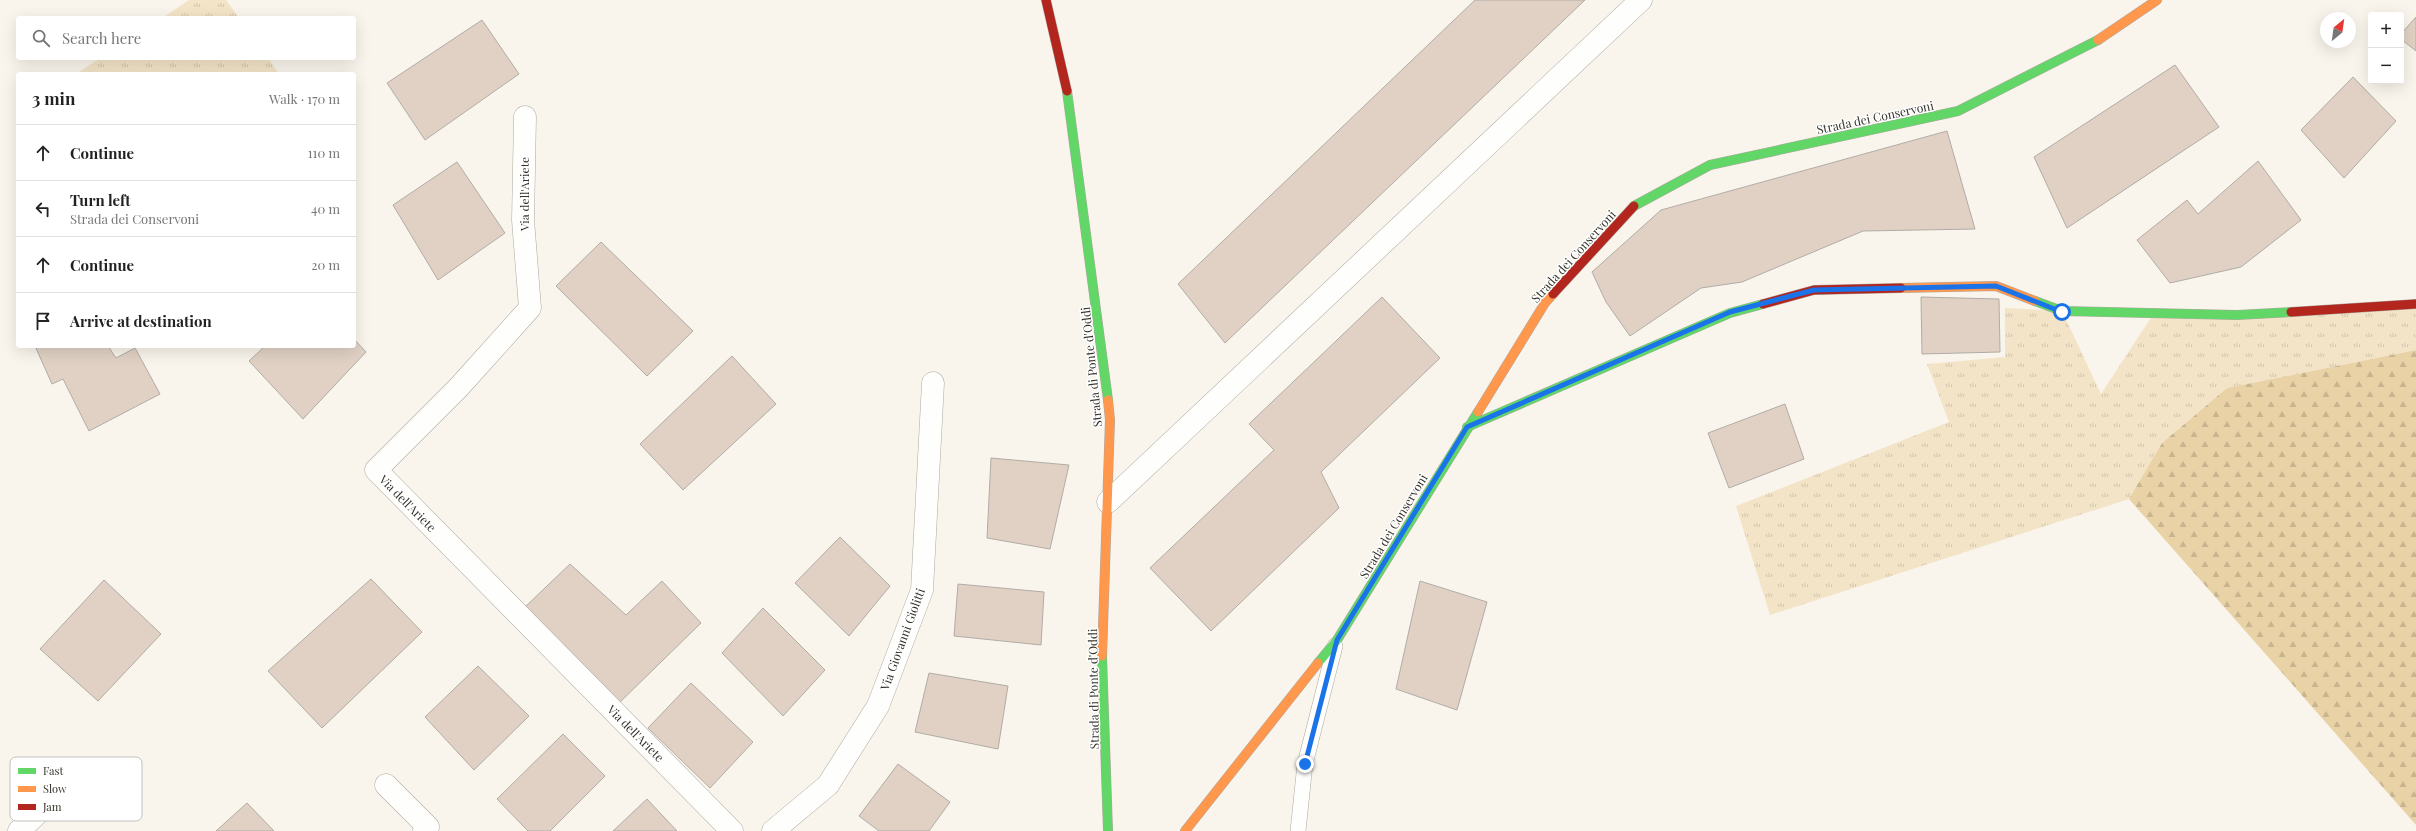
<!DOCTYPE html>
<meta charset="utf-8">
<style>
:root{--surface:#fff;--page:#f6f6f6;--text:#222;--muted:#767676;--line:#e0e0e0}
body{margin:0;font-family:"Playfair Display",serif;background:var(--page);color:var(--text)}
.controls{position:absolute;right:12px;top:12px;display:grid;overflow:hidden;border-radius:4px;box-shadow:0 4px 16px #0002}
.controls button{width:36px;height:36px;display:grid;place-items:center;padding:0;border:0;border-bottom:1px solid var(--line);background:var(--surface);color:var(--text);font:20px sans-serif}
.compass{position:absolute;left:2320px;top:12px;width:36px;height:36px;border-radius:50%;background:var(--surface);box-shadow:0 4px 16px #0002;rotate:29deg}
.stop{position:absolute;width:12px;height:12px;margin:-9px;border:3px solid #1a73e8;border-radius:50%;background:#fff}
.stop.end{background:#1a73e8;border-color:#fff;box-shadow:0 1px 4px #0008}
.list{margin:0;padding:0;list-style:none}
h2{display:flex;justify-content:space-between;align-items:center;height:52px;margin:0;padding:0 16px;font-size:17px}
h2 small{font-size:13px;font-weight:400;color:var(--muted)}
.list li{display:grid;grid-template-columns:26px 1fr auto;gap:12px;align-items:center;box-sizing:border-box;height:56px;padding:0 16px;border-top:1px solid var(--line)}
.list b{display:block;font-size:15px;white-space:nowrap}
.list p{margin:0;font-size:13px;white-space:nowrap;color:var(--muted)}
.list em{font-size:13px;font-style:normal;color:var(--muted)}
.icon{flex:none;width:22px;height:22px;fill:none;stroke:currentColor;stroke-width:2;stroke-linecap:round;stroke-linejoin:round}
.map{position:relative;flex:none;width:2416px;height:831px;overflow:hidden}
.search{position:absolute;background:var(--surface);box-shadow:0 4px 16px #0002;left:16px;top:16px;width:340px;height:44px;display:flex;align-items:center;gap:10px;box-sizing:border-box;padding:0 14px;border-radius:4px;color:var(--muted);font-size:15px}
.panel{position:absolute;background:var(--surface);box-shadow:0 4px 16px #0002;left:16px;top:72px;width:340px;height:276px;border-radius:4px}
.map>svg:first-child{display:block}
.grass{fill:url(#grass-tufts)}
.forest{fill:url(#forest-firs)}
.building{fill:#e0d1c4;stroke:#b1aca6}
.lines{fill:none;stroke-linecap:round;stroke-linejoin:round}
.lane-casing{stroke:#ada9a1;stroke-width:16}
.street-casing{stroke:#ada9a1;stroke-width:23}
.fast-casing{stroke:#ada9a1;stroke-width:10}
.slow-casing{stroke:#ada9a1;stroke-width:10}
.jam-casing{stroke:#ada9a1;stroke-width:10}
.lane{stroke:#fefefc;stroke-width:15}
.street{stroke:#fefefc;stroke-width:22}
.fast{stroke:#63d668;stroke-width:9}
.slow{stroke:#ff974d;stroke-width:9}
.jam{stroke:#b3261e;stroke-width:9}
.route{stroke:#1a73e8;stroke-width:5}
.labels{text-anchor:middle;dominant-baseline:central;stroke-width:3;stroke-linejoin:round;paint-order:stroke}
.street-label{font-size:12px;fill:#343129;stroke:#fff}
.key{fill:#fff;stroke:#c2c1bf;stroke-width:1}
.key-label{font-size:11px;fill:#343129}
</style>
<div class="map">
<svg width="2416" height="831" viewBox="0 0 2416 831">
<defs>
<pattern id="grass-tufts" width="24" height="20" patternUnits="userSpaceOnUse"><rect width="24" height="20" fill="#f3e4c7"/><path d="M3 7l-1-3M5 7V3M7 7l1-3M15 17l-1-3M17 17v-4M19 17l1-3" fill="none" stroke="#d1c4ab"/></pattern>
<pattern id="forest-firs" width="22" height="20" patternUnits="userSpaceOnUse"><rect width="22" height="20" fill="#e8d2a6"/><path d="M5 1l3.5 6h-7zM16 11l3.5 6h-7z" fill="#c8b58f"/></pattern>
</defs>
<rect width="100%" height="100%" fill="#f9f5ec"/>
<g class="grass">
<path d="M189 0H226L239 18H162Z"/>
<path d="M100 58H268L279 74H76Z"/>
<path d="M2416 304V350L2227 388 2162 443 2129 499 1770 615 1736 506 1949 422 1927 364 2005 357V308L2062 311 2101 394 2154 313Z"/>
</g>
<path class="forest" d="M2416 350V825L2129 499 2162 443 2227 388Z"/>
<g class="building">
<path d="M1475 0H1585L1225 343 1178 284Z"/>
<path d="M2416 17V51L2401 39V34Z"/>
<path d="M482 20 519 74 425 140 387 83Z"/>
<path d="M2175 65 2219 127 2067 228 2034 157Z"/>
<path d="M2353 77 2396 121 2344 178 2301 130Z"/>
<path d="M1947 131 1975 229 1863 231 1742 282 1701 288 1630 336 1606 302 1592 272 1661 210Z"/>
<path d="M2258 161 2301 220 2241 267 2170 283 2137 240 2187 200 2198 214Z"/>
<path d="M457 162 505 233 438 280 393 205Z"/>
<path d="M601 242 693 331 647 376 556 286Z"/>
<path d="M1382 297 1440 358 1321 472 1339 508 1211 631 1150 568 1274 450 1249 424Z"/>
<path d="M1921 297 1999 299 2000 352 1922 354Z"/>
<path d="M354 339 366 352 303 419 249 361 265 346H354Z"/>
<path d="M35 346H108L116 358 135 348 160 394 89 431 63 379 52 384Z"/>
<path d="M732 356 776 404 683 490 640 444Z"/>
<path d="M1785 404 1804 459 1729 488 1708 433Z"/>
<path d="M991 458 1069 465 1050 549 987 538Z"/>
<path d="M840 537 890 586 849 636 795 583Z"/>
<path d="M570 564 626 615 662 581 701 623 616 706 525 607Z"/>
<path d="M371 579 422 632 322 728 268 671Z"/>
<path d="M104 580 161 634 98 701 40 649Z"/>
<path d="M1420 581 1487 602 1457 710 1396 689Z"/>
<path d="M958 584 1044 592 1041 645 954 636Z"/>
<path d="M763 608 825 670 783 716 722 653Z"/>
<path d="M478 666 529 716 474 770 425 717Z"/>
<path d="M929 673 1008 686 998 749 915 732Z"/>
<path d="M691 683 753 742 710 788 648 728Z"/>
<path d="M563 734 605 776 550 831H528L497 799Z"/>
<path d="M898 764 950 802 929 831H879L859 816Z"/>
<path d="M647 799 677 831H613Z"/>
<path d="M247 803 274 831H216Z"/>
</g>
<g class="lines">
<g class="lane-casing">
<path id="lane" d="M1298 831 1305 764 1335 646"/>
</g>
<g class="street-casing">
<g id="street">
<path d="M525 117 523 220 530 308 459 387 376 470 732 831"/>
<path d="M1108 502 1641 0"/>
<path d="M386 785 428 827 424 831"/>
<path d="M19 831 62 790"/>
<path d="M773 831 828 785 878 706 922 590 933 383"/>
</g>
</g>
<g class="fast-casing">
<g id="fast">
<path d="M1067 91 1108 400"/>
<path d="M1634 206 1710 165 1958 111 2098 40"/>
<path d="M2035 301 2062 311 2237 315 2291 312"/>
<path d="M1467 427 1730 313 1763 304"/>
<path d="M1102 656 1108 831"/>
<path d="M1318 663 1337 640 1478 412"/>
</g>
</g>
<g class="slow-casing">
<g id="slow">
<path d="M2098 40 2157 0"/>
<path d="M1901 288 1996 286 2035 301"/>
<path d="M1478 412 1545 303 1553 294"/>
<path d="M1102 656 1110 420 1108 400"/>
<path d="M1185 831 1318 663"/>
</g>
</g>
<g class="jam-casing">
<g id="jam">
<path d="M1046 0 1067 91"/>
<path d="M1553 294 1634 206"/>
<path d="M1763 304 1814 290 1901 288"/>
<path d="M2291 312 2416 304"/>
</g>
</g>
<use href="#lane" class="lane"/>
<use href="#street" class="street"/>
<use href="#fast" class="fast"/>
<use href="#slow" class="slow"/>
<use href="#jam" class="jam"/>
</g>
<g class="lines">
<path class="route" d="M1305 764 1337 640 1467 427 1730 312 1814 290 1996 286 2062 312"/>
</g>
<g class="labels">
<g class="street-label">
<text transform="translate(1875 117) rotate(-12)">Strada dei Conservoni</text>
<text transform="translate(524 194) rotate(-90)">Via dell'Ariete</text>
<text transform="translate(1573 256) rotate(-48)">Strada dei Conservoni</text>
<text transform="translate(1091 367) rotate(-96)">Strada di Ponte d'Oddi</text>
<text transform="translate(408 503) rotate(45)">Via dell'Ariete</text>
<text transform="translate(1393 526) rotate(-59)">Strada dei Conservoni</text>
<text transform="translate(902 639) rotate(-70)">Via Giovanni Giolitti</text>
<text transform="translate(1093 689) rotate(-91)">Strada di Ponte d'Oddi</text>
<text transform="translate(636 733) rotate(45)">Via dell'Ariete</text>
</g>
</g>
<rect x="10" y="757" width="132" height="64" rx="6" class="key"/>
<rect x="18" y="768" width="18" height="6" fill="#63d668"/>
<rect x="18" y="786" width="18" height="6" fill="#ff974d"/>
<rect x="18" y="804" width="18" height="6" fill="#b3261e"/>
<g class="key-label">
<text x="43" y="775">Fast</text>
<text x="43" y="793">Slow</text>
<text x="43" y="811">Jam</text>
</g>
</svg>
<div class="controls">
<button>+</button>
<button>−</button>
</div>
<svg class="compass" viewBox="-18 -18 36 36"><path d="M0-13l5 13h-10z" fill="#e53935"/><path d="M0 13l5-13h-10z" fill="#767676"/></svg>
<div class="stop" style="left:2062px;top:312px"></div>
<div class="stop end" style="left:1305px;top:764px"></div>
<div class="search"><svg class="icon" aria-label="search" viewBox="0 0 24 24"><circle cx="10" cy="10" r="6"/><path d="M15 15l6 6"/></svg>Search here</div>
<section class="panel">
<h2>3 min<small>Walk · 170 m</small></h2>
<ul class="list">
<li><svg class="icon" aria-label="ahead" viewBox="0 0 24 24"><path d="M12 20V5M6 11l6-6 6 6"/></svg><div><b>Continue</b></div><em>110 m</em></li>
<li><svg class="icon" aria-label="left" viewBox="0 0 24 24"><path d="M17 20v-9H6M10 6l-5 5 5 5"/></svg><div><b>Turn left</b><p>Strada dei Conservoni</p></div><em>40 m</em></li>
<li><svg class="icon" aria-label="ahead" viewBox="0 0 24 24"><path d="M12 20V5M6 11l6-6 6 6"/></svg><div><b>Continue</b></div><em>20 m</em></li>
<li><svg class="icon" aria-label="arrive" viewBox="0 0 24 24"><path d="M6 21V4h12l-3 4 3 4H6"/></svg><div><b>Arrive at destination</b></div></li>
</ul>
</section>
</div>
